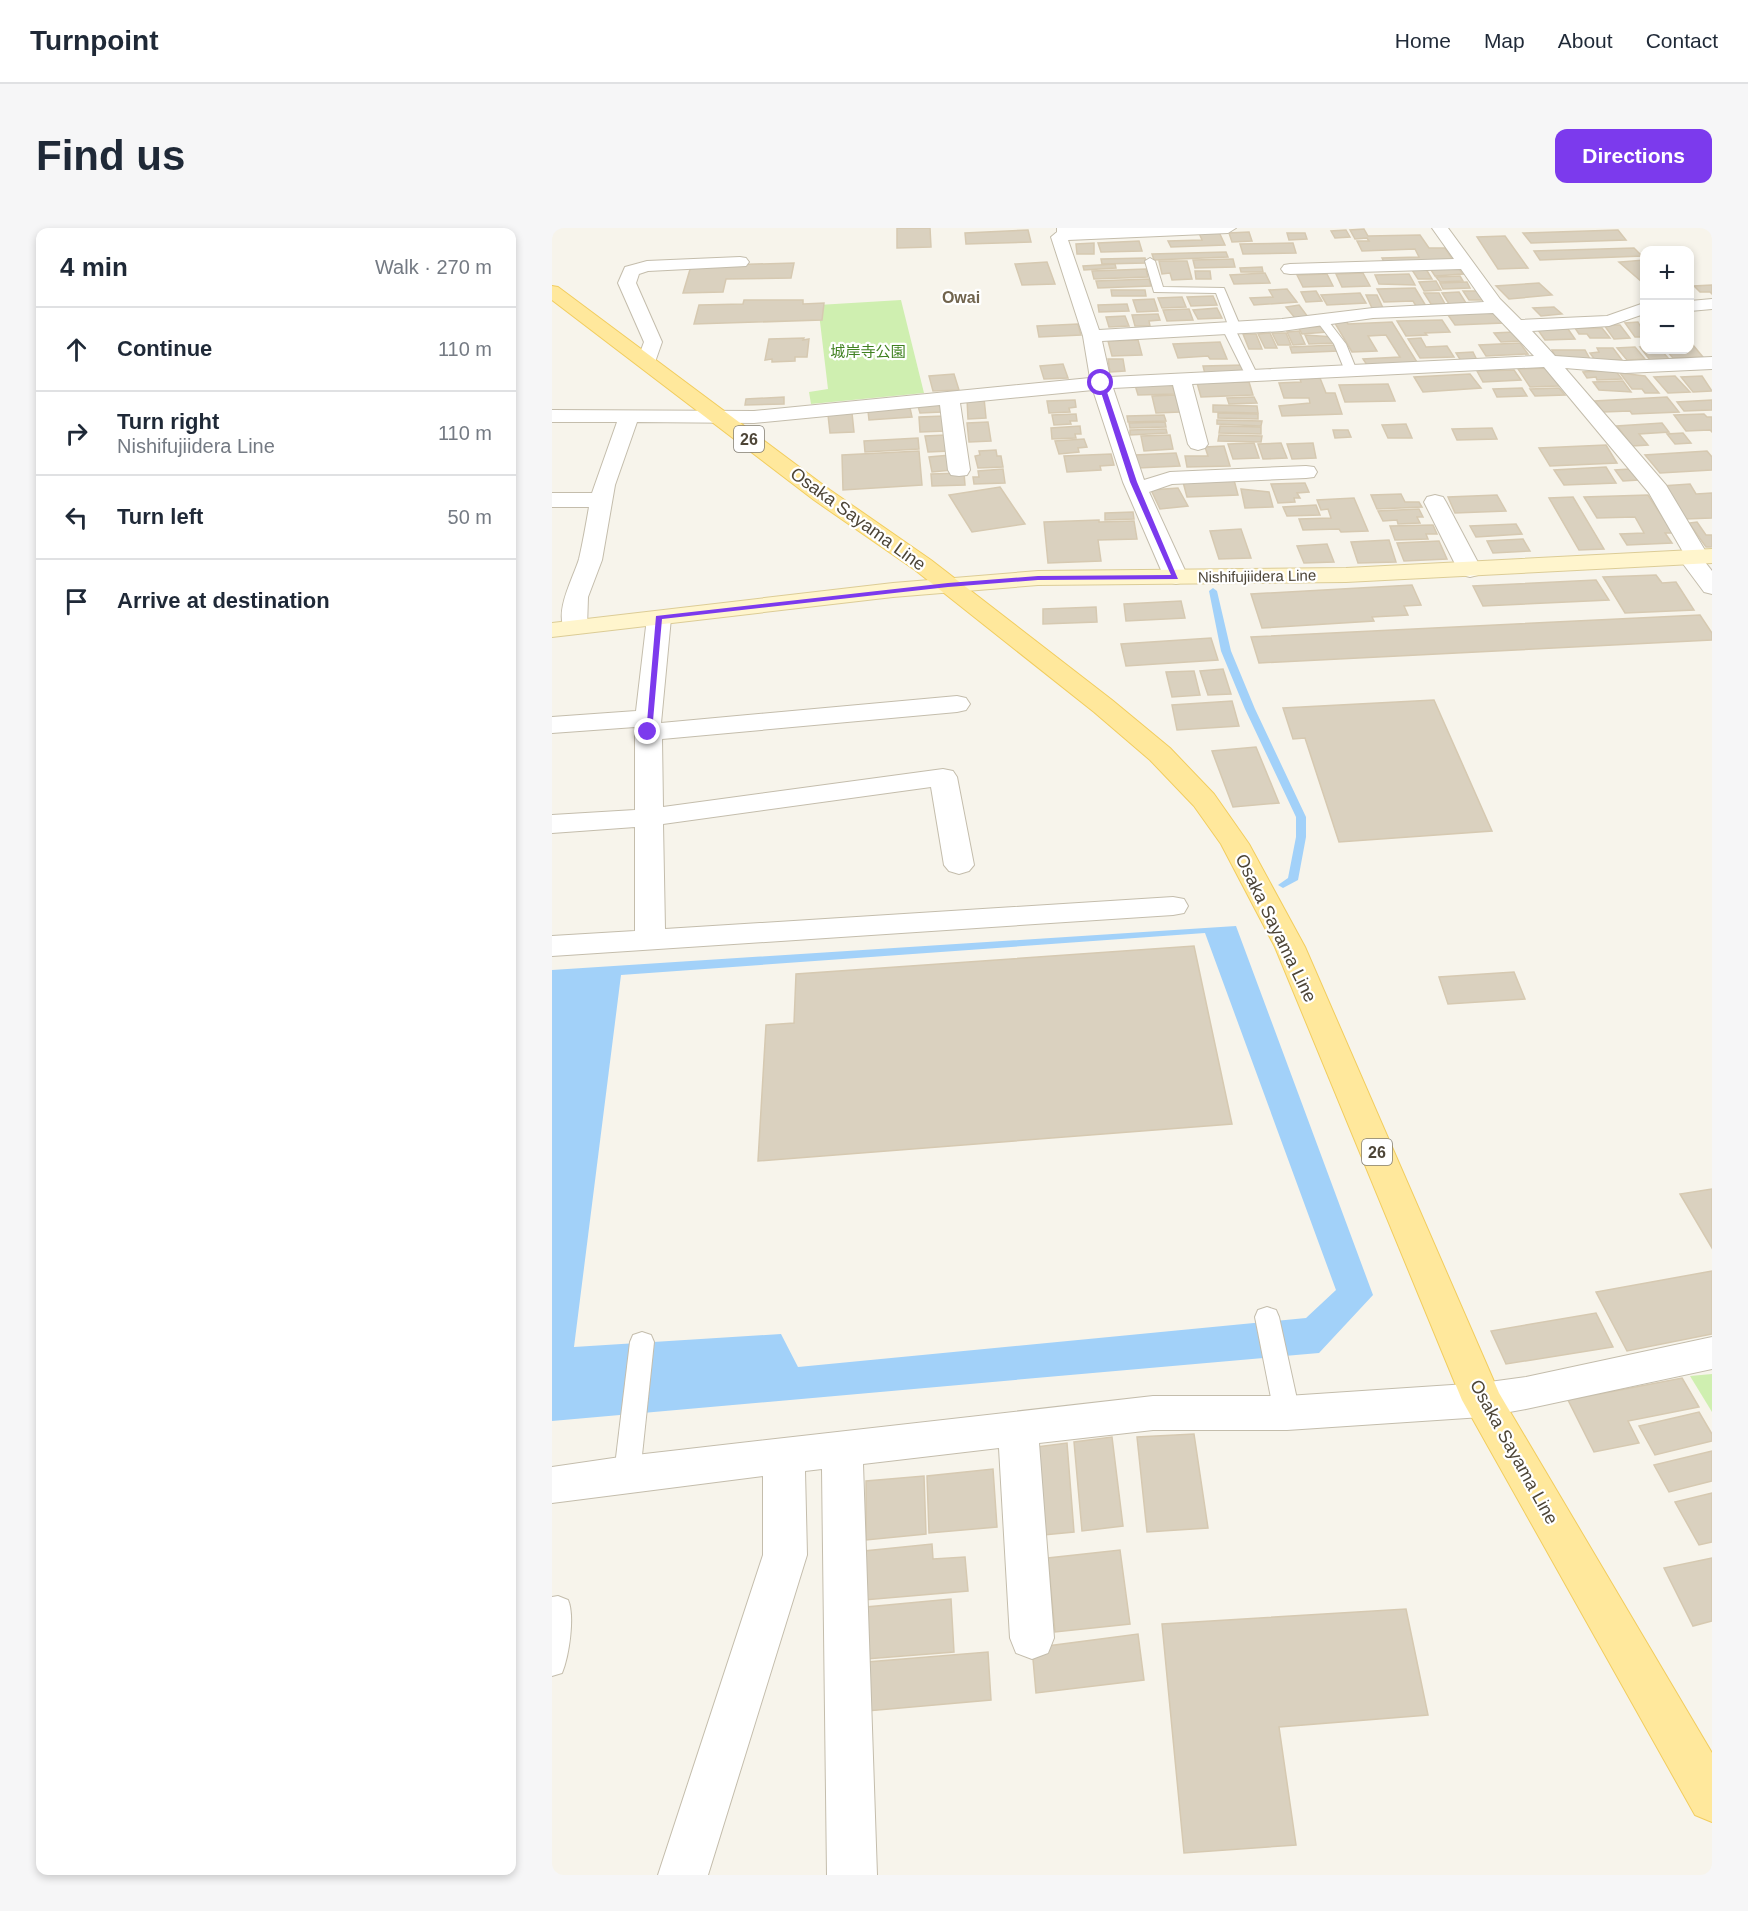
<!DOCTYPE html>
<meta charset="utf-8">
<style>
:root{--surface:#fff;--page:#f6f6f7;--text:#1f2937;--muted:#747a83;--line:#e0e1e3;--accent:#7c3aed}
body{margin:0;font-family:Helvetica,"Noto Sans JP",sans-serif;background:var(--page);color:var(--text)}
.controls{position:absolute;right:18px;top:18px;display:grid;overflow:hidden;border-radius:12px;box-shadow:0 3px 9px #0003}
.controls button{width:54px;height:54px;display:grid;place-items:center;padding:0;border:0;border-bottom:2px solid var(--line);background:var(--surface);color:var(--text);font:30px sans-serif}
.stop{position:absolute;width:18px;height:18px;margin:-14px;border:4px solid #7c3aed;border-radius:50%;background:#fff}
.stop.end{background:#7c3aed;border-color:#fff;box-shadow:0 2px 6px #0008}
.list{margin:0;padding:0;list-style:none}
h2{display:flex;justify-content:space-between;align-items:center;height:78px;margin:0;padding:0 24px;font-size:26px}
h2 small{font-size:20px;font-weight:400;color:var(--muted)}
.list li{display:grid;grid-template-columns:39px 1fr auto;gap:18px;align-items:center;box-sizing:border-box;height:84px;padding:0 24px;border-top:2px solid var(--line)}
.list b{display:block;font-size:22px;white-space:nowrap}
.list p{margin:0;font-size:20px;white-space:nowrap;color:var(--muted)}
.list em{font-size:20px;font-style:normal;color:var(--muted)}
.icon{flex:none;width:33px;height:33px;fill:none;stroke:currentColor;stroke-width:2;stroke-linecap:round;stroke-linejoin:round}
.map{position:relative;flex:none;width:1160px;height:1647px;overflow:hidden;border-radius:12px}
header{display:flex;align-items:center;gap:36px;box-sizing:border-box;height:84px;padding:0 30px;background:var(--surface);border-bottom:2px solid var(--line)}
header strong{font-size:28px}
nav{display:flex;gap:33px;margin-inline-start:auto;font-size:21px}
.intro{display:flex;align-items:center;justify-content:space-between;box-sizing:border-box;height:144px;padding:0 36px}
h1{margin:0;font-size:42px}
.button{padding:15px 27px;border-radius:12px;background:var(--accent);color:#fff;font-size:21px;font-weight:700}
main{display:flex;gap:36px;padding:0 36px}
aside{flex:1;background:var(--surface);border-radius:12px;box-shadow:0 3px 9px #0003}
.map>svg:first-child{display:block}
.green{fill:#cfefb0}
.water{fill:#a2d1f9;fill-rule:evenodd}
.lines{fill:none;stroke-linecap:round;stroke-linejoin:round}
.stream{fill:#a2d1f9;fill-rule:evenodd}
.building{fill:#dad1bf;stroke:#d6c9b1;stroke-width:1.5}
.lane-casing{stroke:#c4bdac;stroke-width:2}
.street-casing{stroke:#c4bdac;stroke-width:2}
.secondary-casing{stroke:#dccc96;stroke-width:2}
.primary-casing{stroke:#f2cd5e;stroke-width:2}
.lane{fill:#fff;fill-rule:evenodd}
.street{fill:#fff;fill-rule:evenodd}
.secondary{fill:#fff5cd;fill-rule:evenodd}
.primary{fill:#ffe89c;fill-rule:evenodd}
.route{fill:#7c3aed}
.labels{text-anchor:middle;dominant-baseline:central;stroke-width:4.5;stroke-linejoin:round;paint-order:stroke}
.far-park-label{font-size:15px;fill:#408121;stroke:#fff}
.far-street-label{font-size:15px;fill:#4d4537;stroke:#fff}
.far-neighbourhood-label{font-size:16px;font-weight:bold;fill:#71644d;stroke:#fff}
.shield{fill:#fff;stroke:#827d73;stroke-width:1.5}
.shield-label{font-size:16px;font-weight:bold;fill:#4d4537}
.street-label{font-size:18px;fill:#4d4537;stroke:#fff}
</style>
<header>
<strong>Turnpoint</strong>
<nav><a>Home</a><a>Map</a><a>About</a><a>Contact</a></nav>
</header>
<div class="intro"><h1>Find us</h1><a class="button">Directions</a></div>
<main>
<aside>
<h2>4 min<small>Walk · 270 m</small></h2>
<ul class="list">
<li><svg class="icon" aria-label="ahead" viewBox="0 0 24 24"><path d="M12 20V5M6 11l6-6 6 6"/></svg><div><b>Continue</b></div><em>110 m</em></li>
<li><svg class="icon" aria-label="right" viewBox="0 0 24 24"><path d="M7 20v-9h11M14 6l5 5-5 5"/></svg><div><b>Turn right</b><p>Nishifujiidera Line</p></div><em>110 m</em></li>
<li><svg class="icon" aria-label="left" viewBox="0 0 24 24"><path d="M17 20v-9H6M10 6l-5 5 5 5"/></svg><div><b>Turn left</b></div><em>50 m</em></li>
<li><svg class="icon" aria-label="arrive" viewBox="0 0 24 24"><path d="M6 21V4h12l-3 4 3 4H6"/></svg><div><b>Arrive at destination</b></div></li>
</ul>
</aside>
<div class="map">
<svg width="1160" height="1647" viewBox="0 0 1160 1647">
<rect width="100%" height="100%" fill="#f7f4eb"/>
<g class="green">
<path d="M349 72 372 165 259 176 257 164 276 161 266 77Z"/>
<path d="M1160 1146V1184L1138 1148Z"/>
</g>
<path class="water" d="M684 698 821 1067 767 1125 0 1193V742ZM653 705 784 1062 754 1090 246 1139 229 1106 22 1119 69 747Z"/>
<g class="lines">
<path class="stream" d="M661 360 665 363 679 423 703 481 754 589V609L746 652 731 660 726 657 736 650 744 609V589L693 481 669 423 657 363Z"/>
</g>
<g class="building">
<path d="M345 0H378L379 19 345 20Z"/>
<path d="M812 1 816 8 868 7 877 20H893L901 32 832 34 830 30 867 29 863 21 810 23 805 13H817L815 10 803 11 798 2Z"/>
<path d="M476 2 479 14 414 16 413 5Z"/>
<path d="M794 2 798 9 783 10 779 3Z"/>
<path d="M1066 2 1074 12 979 15 971 5Z"/>
<path d="M667 4 673 17 619 19 616 13 650 12 647 5Z"/>
<path d="M697 4 700 13 680 14 677 5Z"/>
<path d="M735 5H753L755 11 737 12Z"/>
<path d="M953 8 976 40 946 41 925 9Z"/>
<path d="M587 13 590 23 549 24 546 15Z"/>
<path d="M542 15V26H525L524 16Z"/>
<path d="M741 15 744 25 691 26 688 16Z"/>
<path d="M1082 20 1090 28 988 32 982 23Z"/>
<path d="M674 24 676 29 602 32 600 26Z"/>
<path d="M593 30 594 35 550 36 549 31Z"/>
<path d="M681 31 683 39 643 40 641 32Z"/>
<path d="M1092 32V54H1090L1067 34Z"/>
<path d="M607 33H635L640 51 620 52 618 45 610 46Z"/>
<path d="M495 34 503 56 470 57 463 36Z"/>
<path d="M242 35 239 50 174 51 171 64 131 65 139 38Z"/>
<path d="M563 36 564 40 532 42 531 38Z"/>
<path d="M905 38 911 46 883 48 877 39Z"/>
<path d="M710 39 711 44H689L688 40Z"/>
<path d="M594 41 596 49 542 51 540 43Z"/>
<path d="M874 41 880 51H866L860 42Z"/>
<path d="M643 43H658L659 51H644Z"/>
<path d="M713 45 718 55 682 56 678 47Z"/>
<path d="M811 45 818 58 790 59 784 46Z"/>
<path d="M775 46 781 58 751 59 745 47Z"/>
<path d="M857 46 863 57 827 56 823 47Z"/>
<path d="M908 48 911 53 888 54 884 49Z"/>
<path d="M597 51 599 58 546 60 544 53Z"/>
<path d="M884 53 889 62 872 63 867 54Z"/>
<path d="M915 54 918 60 891 61 888 55Z"/>
<path d="M987 55 1000 67 957 71 944 58Z"/>
<path d="M1160 57V66L1158 64H1148L1142 58Z"/>
<path d="M863 60 874 78H864L861 73 832 74 825 61Z"/>
<path d="M735 61 745 74 702 77 698 70 721 69 717 62Z"/>
<path d="M559 62H593L594 68H560Z"/>
<path d="M764 63 770 73 754 74 749 64Z"/>
<path d="M911 63H927L933 72H917Z"/>
<path d="M907 64 914 75 897 76 890 65Z"/>
<path d="M808 65 814 75 775 77 769 67Z"/>
<path d="M872 65H887L893 76H879Z"/>
<path d="M814 67H825L831 80H820Z"/>
<path d="M661 68 665 77 639 78 635 69Z"/>
<path d="M630 69 634 79 610 80 606 70Z"/>
<path d="M602 71 606 83 585 84 581 72Z"/>
<path d="M192 72H251V76L272 75 270 92 142 96 147 77 191 76Z"/>
<path d="M575 76 577 83 547 84 546 77Z"/>
<path d="M747 77 756 89 743 90 734 79Z"/>
<path d="M1002 79 1010 86 989 88 981 80Z"/>
<path d="M665 80 670 90 646 91 641 82Z"/>
<path d="M637 81 641 92 615 93 611 82Z"/>
<path d="M943 84 951 95 903 97 896 87Z"/>
<path d="M606 86 608 92 597 93 598 98H583L580 87Z"/>
<path d="M573 88 577 98 557 99 554 89Z"/>
<path d="M793 91 796 96 840 94 865 134 815 137 811 131 848 129 834 107 816 108 825 123 800 124 781 92Z"/>
<path d="M890 92 898 104 873 105 875 107 854 108 845 93Z"/>
<path d="M1086 94 1092 105V109H1083L1073 95Z"/>
<path d="M526 96 529 107 487 109 485 98Z"/>
<path d="M759 96 761 99 772 98 775 104 750 106 745 97Z"/>
<path d="M1052 97H1068L1078 110 1062 111Z"/>
<path d="M1023 100H1050L1058 110H1038L1035 106H1027Z"/>
<path d="M1016 101 1023 111 993 112 986 102Z"/>
<path d="M747 103 753 116 741 117 735 104Z"/>
<path d="M962 104 969 113 949 114 942 105Z"/>
<path d="M718 105 725 120H713L706 106Z"/>
<path d="M720 105H734L739 117H726Z"/>
<path d="M691 106H704L710 121H697Z"/>
<path d="M753 107 782 109 785 115 757 116Z"/>
<path d="M252 110 251 112 257 111 255 129H243V133L220 134V131L213 132 217 111Z"/>
<path d="M869 110 874 119 895 118 902 129 868 130 856 111Z"/>
<path d="M586 112 590 127 560 128 556 113Z"/>
<path d="M668 114 675 131H658L656 128 626 130 621 116Z"/>
<path d="M968 115 976 126 934 128 927 117Z"/>
<path d="M784 117 786 123 740 125 738 119Z"/>
<path d="M1141 117 1151 129 1121 130 1114 122H1138V118Z"/>
<path d="M1083 119 1093 131 1075 132 1065 120Z"/>
<path d="M1088 119H1092V122H1109L1117 131 1098 132Z"/>
<path d="M1045 120H1061L1070 132H1043L1038 125 1047 124Z"/>
<path d="M1000 122H1033L1038 131H1011L1009 128H1003Z"/>
<path d="M921 124 925 132 909 133 904 125Z"/>
<path d="M556 131H571L573 143 558 144Z"/>
<path d="M511 136 516 150 492 151 488 138Z"/>
<path d="M692 137 694 145 653 146 651 138Z"/>
<path d="M995 140 1007 158 978 159 966 141Z"/>
<path d="M962 142 969 152 931 154 925 143Z"/>
<path d="M1063 142 1070 151 1045 152 1044 149 1035 150 1031 144Z"/>
<path d="M1068 145 1093 148 1107 165H1093L1090 161H1080Z"/>
<path d="M402 146 407 162 381 163 377 148Z"/>
<path d="M918 146 929 160 871 164 862 149Z"/>
<path d="M1123 148 1138 164 1116 165 1102 149Z"/>
<path d="M1150 148 1160 163 1141 164 1129 149Z"/>
<path d="M768 150 774 165H783L790 186 730 188 727 178 758 175 757 170H732L727 155 749 154 748 151Z"/>
<path d="M1071 153 1079 164 1047 162 1041 154Z"/>
<path d="M697 154 701 167 649 169 645 155Z"/>
<path d="M620 156 623 166 586 167 583 157Z"/>
<path d="M836 156 843 173 793 174 787 157Z"/>
<path d="M970 160 975 168 945 169 941 161Z"/>
<path d="M1007 160 1013 167 983 168 978 161Z"/>
<path d="M623 167 628 184 604 185 600 168Z"/>
<path d="M232 169V176L193 177 194 171Z"/>
<path d="M702 169 705 175 677 176 675 170Z"/>
<path d="M1115 169 1127 184 1080 186 1078 183 1051 184 1043 173Z"/>
<path d="M432 170 434 190 416 191 415 171Z"/>
<path d="M523 172 524 179 517 180 518 184 497 185 495 173Z"/>
<path d="M1160 172V182L1132 183 1125 174Z"/>
<path d="M388 173 390 184 368 185 365 175Z"/>
<path d="M661 177 705 178 706 185 661 184Z"/>
<path d="M358 180 360 189 317 192 316 183Z"/>
<path d="M300 185 302 204 278 205 276 187Z"/>
<path d="M666 185 706 186V191L666 190Z"/>
<path d="M524 186 525 193H518L519 196 502 197 500 187Z"/>
<path d="M1152 186 1155 189H1160V204L1158 202 1134 203 1122 187Z"/>
<path d="M612 187 614 193 576 194 575 188Z"/>
<path d="M392 188 394 203 368 204 367 189Z"/>
<path d="M665 192 710 193 709 198 665 196Z"/>
<path d="M436 194 439 213 417 214 415 195Z"/>
<path d="M613 194 614 199 578 200 577 195Z"/>
<path d="M1110 195 1117 204 1087 206 1096 217 1080 218 1065 198Z"/>
<path d="M854 196 860 210H836L830 197Z"/>
<path d="M528 198 529 206H523L524 210 500 211 499 200Z"/>
<path d="M668 198 709 199V206L667 205Z"/>
<path d="M940 200 945 211 905 212 900 201Z"/>
<path d="M614 201 615 205 578 207V202Z"/>
<path d="M781 202H796L799 209 783 210Z"/>
<path d="M1131 205 1139 215 1123 216 1115 206Z"/>
<path d="M394 207 397 223 376 224 373 208Z"/>
<path d="M618 207 621 221 592 223 589 208Z"/>
<path d="M667 207 710 208 709 214 666 213Z"/>
<path d="M366 210 367 221 313 224 312 213Z"/>
<path d="M532 211 535 219 526 220 527 224 507 226 503 213Z"/>
<path d="M702 215 707 230 681 231 676 216Z"/>
<path d="M729 215 735 230 711 231 706 216Z"/>
<path d="M761 215 764 230 740 231 735 216Z"/>
<path d="M1054 217 1065 235 998 238 987 220Z"/>
<path d="M672 218 678 238 635 239 633 228H656L653 219Z"/>
<path d="M444 222 445 228H449L451 239 426 240 423 228 428 227 427 223Z"/>
<path d="M367 223 370 257 291 262 290 227Z"/>
<path d="M1155 223 1160 229V242L1108 245 1093 227Z"/>
<path d="M624 225 628 238 586 240 583 227Z"/>
<path d="M559 226 562 237 548 238 549 242 515 244 512 228Z"/>
<path d="M398 227 400 242 380 244 377 229Z"/>
<path d="M1054 239 1064 255 1012 257 1002 242Z"/>
<path d="M451 241 453 255 422 256 421 249H427L426 243Z"/>
<path d="M1078 241 1086 252 1071 253 1063 242Z"/>
<path d="M412 245 413 257 380 258 379 246Z"/>
<path d="M682 252 686 267 635 269 631 254Z"/>
<path d="M753 255 757 264 745 265 748 270H742L743 274 726 275 719 256Z"/>
<path d="M1138 256 1144 266 1160 265V290L1133 291 1110 258Z"/>
<path d="M448 259 473 296 420 304 397 267Z"/>
<path d="M626 260 636 278 608 281 599 262Z"/>
<path d="M689 261 717 264 721 279 693 280Z"/>
<path d="M849 266 853 274H867L870 279 825 281 819 267Z"/>
<path d="M945 267 954 283 903 285 896 269Z"/>
<path d="M1096 267 1121 305H1113L1120 315 1075 317 1068 306 1092 305 1083 289 1045 290 1032 269Z"/>
<path d="M1021 269 1052 321 1027 322 997 270Z"/>
<path d="M802 270 816 303 789 304 787 301 751 302 747 291 779 290 776 281 769 282 765 272Z"/>
<path d="M764 277 768 287 735 288 731 279Z"/>
<path d="M867 281 871 289H865L868 295 846 296 845 292 831 293 826 283Z"/>
<path d="M581 284 582 291 553 292V285Z"/>
<path d="M547 292V294L582 293 585 311 546 312 549 333 496 335 492 294Z"/>
<path d="M1145 294 1154 307H1160V319H1154L1137 295Z"/>
<path d="M964 296 970 306 924 309 918 298Z"/>
<path d="M881 297 885 306H874L876 311 843 312 838 298Z"/>
<path d="M689 301 699 330 667 331 658 303Z"/>
<path d="M971 311 978 323 941 325 935 313Z"/>
<path d="M837 312 844 334 806 335 799 314Z"/>
<path d="M887 313 895 331 852 333 845 315Z"/>
<path d="M775 316 782 334 752 335 745 318Z"/>
<path d="M1104 347 1110 355 1124 354 1142 382 1073 385 1051 349Z"/>
<path d="M1044 352 1057 372 931 378 921 358Z"/>
<path d="M860 357 869 377 852 378 856 387 820 389 822 393 710 400 699 366Z"/>
<path d="M629 373 633 390 574 393 572 376Z"/>
<path d="M544 379 545 394 491 396V381Z"/>
<path d="M1148 387 1160 405V412L707 435 699 409Z"/>
<path d="M659 410 666 432 574 438 569 416Z"/>
<path d="M671 441 679 466 656 467 648 443Z"/>
<path d="M642 443 648 467 620 469 614 444Z"/>
<path d="M882 472 940 603 787 614 753 510 741 511 731 480Z"/>
<path d="M680 473 687 498 625 502 620 477Z"/>
<path d="M704 519 727 575 681 579 660 523Z"/>
<path d="M642 718 680 896 206 933 214 797 242 795 244 746Z"/>
<path d="M962 744 973 771 896 776 887 749Z"/>
<path d="M1160 961V1020L1128 966Z"/>
<path d="M1160 1043V1106L1075 1123 1044 1064Z"/>
<path d="M1044 1085 1061 1119 954 1136 939 1103Z"/>
<path d="M1130 1150 1147 1179 1076 1193 1087 1215 1042 1224 1016 1172Z"/>
<path d="M1147 1184 1160 1206V1213L1103 1227 1087 1198Z"/>
<path d="M642 1206 656 1300 595 1304 585 1209Z"/>
<path d="M560 1209 571 1298 530 1303 522 1214Z"/>
<path d="M515 1215 522 1304 481 1308 477 1220Z"/>
<path d="M1160 1223V1253L1117 1264 1102 1237Z"/>
<path d="M441 1241 445 1299 377 1305 375 1248Z"/>
<path d="M372 1248 374 1306 314 1312V1253Z"/>
<path d="M1160 1265V1314L1147 1317 1123 1274Z"/>
<path d="M380 1316 381 1331 413 1329 416 1363 312 1372V1323Z"/>
<path d="M568 1322 578 1396 503 1404 496 1330Z"/>
<path d="M1160 1330V1393L1141 1398 1112 1340Z"/>
<path d="M399 1371 402 1424 314 1431V1379Z"/>
<path d="M854 1381 876 1487 727 1499 744 1617 632 1625 610 1396Z"/>
<path d="M586 1406 592 1452 484 1465 480 1420Z"/>
<path d="M436 1424 439 1472 315 1483V1434Z"/>
</g>
<g class="lines">
<g class="lane-casing">
<g id="lane">
<path d="M598 30 603 33 611 59 672 60 689 100 684 103 706 148 704 151 700 152 694 148 670 100 676 97 664 65 602 64 593 33Z"/>
<path d="M770 89 774 90 794 116 805 143 803 146 799 147 793 143 782 116 764 92Z"/>
<path d="M715 1079 724 1082 727 1089 748 1185 744 1193 735 1196 726 1193 722 1185 703 1089 706 1082Z"/>
<path d="M90 1104 99 1107 102 1114 88 1246 84 1254 75 1257 66 1254 62 1246 78 1114 81 1107Z"/>
<path d="M6 1368 16 1372C23 1388 17 1428 10 1445L0 1448V1369Z"/>
</g>
</g>
<g class="street-casing">
<g id="street">
<path d="M505 0H684L676 5 516 12 547 102 730 91 821 80 932 74 909 41 738 46 732 45 729 41 732 37 738 36 902 31 880 0H896L948 71 969 92 1055 88 1092 75V86L1057 98 980 103 1003 128 1073 133 1160 129V141L1073 145 1013 140 1114 257 1157 329 1153 334 1160 343V366L1152 364 1126 329 1131 324 1097 265 992 139 640 156 656 216 653 220 646 222 639 220 636 216 621 157 561 160 592 252 618 244 754 238 762 239 765 244 762 249 754 250 620 256 597 264 636 349 632 354 624 356 616 354 612 349 571 254 541 162 408 175 418 242 415 247 407 248 399 247 396 242 388 177 202 195 85 194 63 257 50 332 36 369 35 399 32 404 23 406 14 404C1 385 21 351 27 331 31 314 34 296 37 279H0V265H40L65 194H0V182L202 183 538 150 531 108 499 9 505 4ZM941 85 982 128 558 149 550 113 730 103 821 90Z"/>
<path d="M188 29 194 30 197 34 194 38 96 43 87 46 84 55 110 114 102 137H88L85 133 92 114 66 55 73 39 95 33Z"/>
<path d="M1160 71V81L1138 83V73Z"/>
<path d="M883 267 891 269 894 274 930 342 926 347 918 349 910 347 906 342 872 274 875 269Z"/>
<path d="M107 383 116 385 119 390 109 495 405 468 414 470 418 476 414 482 405 484 110 511 111 579 391 541 401 543 405 549 422 637 417 643 407 646 397 643 392 637 379 559 111 596 113 701 621 669 632 671 636 678 632 685 621 687 0 728V708L83 703V599L0 605V587L83 582V499L0 505V489L84 483 95 390 98 385Z"/>
<path d="M1160 1109V1141L974 1181 930 1189 735 1202H601L487 1215 502 1410 496 1425 480 1431 464 1425 458 1410 447 1220 311 1236 325 1647H275L270 1241 253 1243 255 1327 156 1647H106L211 1327V1248L0 1275V1239L75 1228 601 1168H735L930 1155 974 1149Z"/>
</g>
</g>
<g class="secondary-casing">
<path id="secondary" d="M1160 321V335L794 354 486 357 341 369 0 409V395L341 355 486 343 794 340Z"/>
</g>
<g class="primary-casing">
<path id="primary" d="M0 58 6 59 278 262 379 332 560 472 618 520 662 566 697 616 753 719 947 1165 1160 1525V1594L1143 1587 910 1172 723 719 669 616 642 578 598 532 542 484 363 342 262 272 0 72Z"/>
</g>
<use href="#lane" class="lane"/>
<use href="#street" class="street"/>
<use href="#secondary" class="secondary"/>
<use href="#primary" class="primary"/>
</g>
<path class="route" d="M549 153 552 155 585 254 626 351 486 352 396 359 110 391 100 504 94 506 104 388 396 355 486 348 619 347 578 254 546 155Z"/>
<g class="labels">
<g class="far-park-label">
<text x="316" y="123">城岸寺公園</text>
</g>
<g class="far-street-label">
<text transform="translate(705 348) rotate(-1)">Nishifujiidera Line</text>
</g>
<g class="far-neighbourhood-label">
<text x="409" y="69">Owai</text>
</g>
<g class="shield">
<rect x="182" y="198" width="30" height="26" rx="4.5"/>
<rect x="810" y="911" width="30" height="26" rx="4.5"/>
</g>
<g class="shield-label">
<text x="197" y="211">26</text>
<text x="825" y="924">26</text>
</g>
<g class="street-label">
<text transform="translate(306 291) rotate(36)">Osaka Sayama Line</text>
<text transform="translate(724 700) rotate(64)">Osaka Sayama Line</text>
<text transform="translate(962 1224) rotate(61)">Osaka Sayama Line</text>
</g>
</g>
</svg>
<div class="controls">
<button>+</button>
<button>−</button>
</div>
<div class="stop" style="left:549px;top:155px"></div>
<div class="stop end" style="left:96px;top:504px"></div>
</div>
</main>
